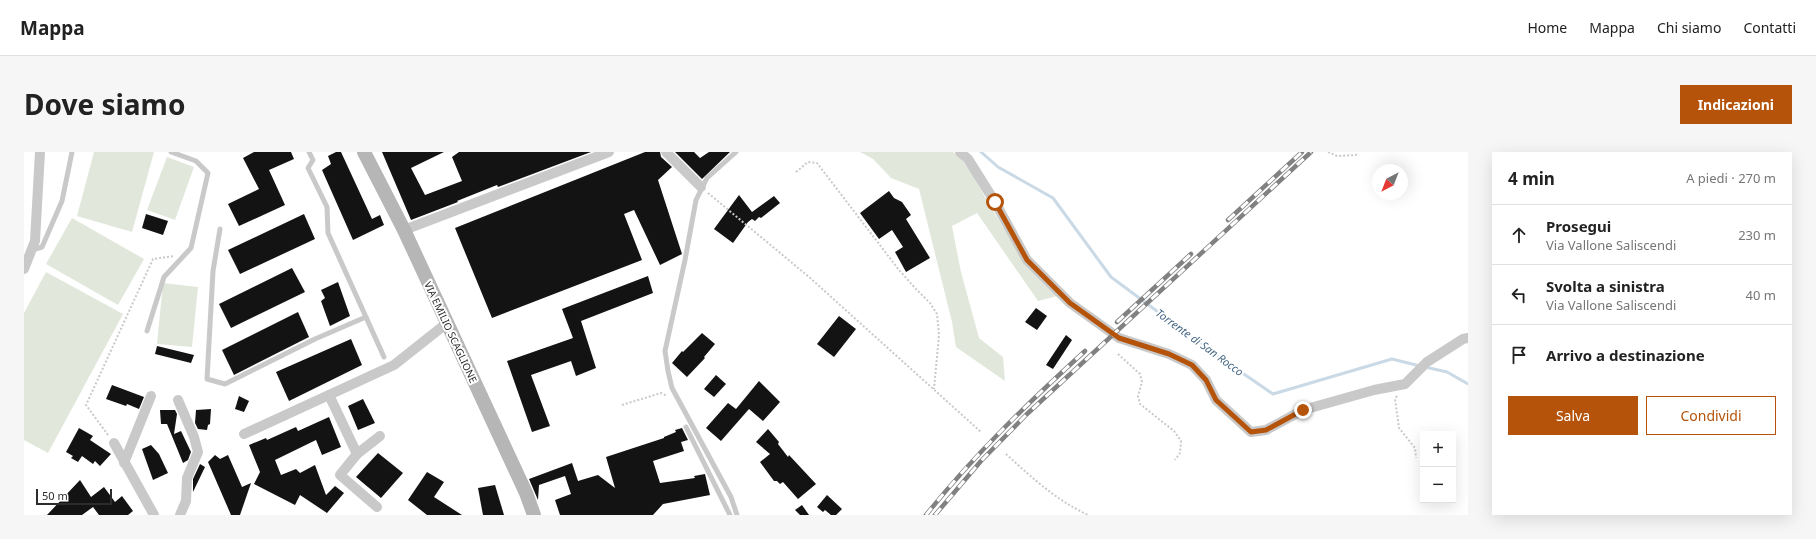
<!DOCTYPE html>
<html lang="it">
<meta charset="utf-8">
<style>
:root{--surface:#fff;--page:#f6f6f6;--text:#222;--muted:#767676;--line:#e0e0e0;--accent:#b45309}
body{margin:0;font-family:"Noto Sans",sans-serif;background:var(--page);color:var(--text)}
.controls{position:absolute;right:12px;bottom:12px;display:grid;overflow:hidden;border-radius:0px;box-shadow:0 4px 16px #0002}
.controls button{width:36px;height:36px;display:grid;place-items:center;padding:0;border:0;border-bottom:1px solid var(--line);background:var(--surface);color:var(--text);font:20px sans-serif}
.compass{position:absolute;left:1348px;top:12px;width:36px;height:36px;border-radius:50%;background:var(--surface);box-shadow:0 4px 16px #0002;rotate:222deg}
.scale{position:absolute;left:12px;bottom:10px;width:76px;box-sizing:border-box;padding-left:4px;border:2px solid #2c2c2c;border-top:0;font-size:11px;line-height:14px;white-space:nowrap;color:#2c2c2c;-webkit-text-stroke:3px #fff;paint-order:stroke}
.stop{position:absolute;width:12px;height:12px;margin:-9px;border:3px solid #b45309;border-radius:50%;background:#fff}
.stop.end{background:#b45309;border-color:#fff;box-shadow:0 1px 4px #0008}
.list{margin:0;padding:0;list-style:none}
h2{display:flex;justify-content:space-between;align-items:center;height:52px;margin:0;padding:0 16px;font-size:17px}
h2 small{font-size:13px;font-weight:400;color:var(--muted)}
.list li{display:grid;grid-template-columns:26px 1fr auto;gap:12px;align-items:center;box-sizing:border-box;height:60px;padding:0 16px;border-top:1px solid var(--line)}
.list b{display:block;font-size:15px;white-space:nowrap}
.list p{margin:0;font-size:13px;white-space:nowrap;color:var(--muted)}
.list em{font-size:13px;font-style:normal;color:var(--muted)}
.actions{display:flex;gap:8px;padding:12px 16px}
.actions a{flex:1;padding:9px 0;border:1px solid var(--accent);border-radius:0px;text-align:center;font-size:14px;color:var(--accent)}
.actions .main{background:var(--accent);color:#fff}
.icon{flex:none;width:22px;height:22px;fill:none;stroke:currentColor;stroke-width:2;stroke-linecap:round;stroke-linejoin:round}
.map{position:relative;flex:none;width:1444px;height:363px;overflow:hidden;border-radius:0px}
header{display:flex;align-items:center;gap:24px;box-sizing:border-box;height:56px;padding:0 20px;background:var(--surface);border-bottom:1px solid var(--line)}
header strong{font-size:19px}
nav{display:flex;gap:22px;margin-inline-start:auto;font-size:14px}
.intro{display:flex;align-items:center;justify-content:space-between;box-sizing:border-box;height:96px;padding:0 24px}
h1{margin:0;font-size:28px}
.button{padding:10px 18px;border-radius:0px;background:var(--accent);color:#fff;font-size:14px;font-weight:700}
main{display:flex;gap:24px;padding:0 24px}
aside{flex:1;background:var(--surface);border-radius:0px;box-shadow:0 4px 16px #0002}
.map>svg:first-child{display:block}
.green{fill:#e1e8db}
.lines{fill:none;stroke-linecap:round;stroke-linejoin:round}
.stream{stroke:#c9d9e6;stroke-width:3}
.building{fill:#131313}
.path{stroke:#c9c9c9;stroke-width:2;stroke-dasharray:2 2;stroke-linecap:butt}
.service{stroke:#c9c9c9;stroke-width:5}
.minor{stroke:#c9c9c9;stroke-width:10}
.secondary{stroke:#b6b6b6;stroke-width:14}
.rail-casing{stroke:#818181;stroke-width:4.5}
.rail{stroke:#fff;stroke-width:3;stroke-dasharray:9;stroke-linecap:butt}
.route{stroke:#b45309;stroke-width:5}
.labels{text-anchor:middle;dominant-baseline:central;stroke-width:4;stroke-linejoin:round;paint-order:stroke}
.street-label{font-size:10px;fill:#2c2c2c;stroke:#fff}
.water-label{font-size:11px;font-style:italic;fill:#456684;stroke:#fff}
</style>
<header>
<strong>Mappa</strong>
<nav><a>Home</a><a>Mappa</a><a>Chi siamo</a><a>Contatti</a></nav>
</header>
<div class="intro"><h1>Dove siamo</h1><a class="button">Indicazioni</a></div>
<main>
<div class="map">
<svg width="1444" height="363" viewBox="0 0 1444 363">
<rect width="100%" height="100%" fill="#fff"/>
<g class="green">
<path d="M70 0H130L108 80 53 64Z"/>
<path d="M836 0H929C944 12 952 29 961 45 983 81 1000 116 1033 144L1014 149 953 61 928 74 937 120 955 186 979 205 981 229 932 195 928 170 895 37 867 26 849 7Z"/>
<path d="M143 5 170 15 151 68 123 58Z"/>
<path d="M48 66 120 107 94 153 22 112Z"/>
<path d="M22 120 99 162 24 301 0 288V161Z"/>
<path d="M139 131 174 135 168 195 133 192Z"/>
</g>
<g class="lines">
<g class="stream">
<path d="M957 0 974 15 1029 46 1087 125 1188 200 1249 242 1368 207 1396 214"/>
<path d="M1401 215 1423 220 1444 232"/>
</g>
</g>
<g class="building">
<path d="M230 0H267L270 7 245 18 261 53 215 74 204 52 235 37 219 6Z"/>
<path d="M312 0H317L348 67 356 63 360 73 329 88 298 18 307 12 304 4Z"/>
<path d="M358 0H420L387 16 401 43 438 29 428 5 435 0H567L474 35 473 33 433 49 434 50 387 68Z"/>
<path d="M621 0H636L637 5 648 15 634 28 658 102 636 113 610 58 600 62 618 108 468 166 431 76Z"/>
<path d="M651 0H670L676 6 685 0H706L678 27Z"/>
<path d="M865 39 870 46 878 50 887 63 882 67 906 106 882 120 871 100 879 95 868 78 855 87 836 61Z"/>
<path d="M715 43 728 60 750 44 756 51 737 66 735 65 731 69 728 67 724 70 709 91 690 77Z"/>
<path d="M122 62 144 69 139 83 118 76Z"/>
<path d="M280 62 291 87 216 122 204 98Z"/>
<path d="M268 116 281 140 207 176 195 152Z"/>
<path d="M624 124 629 141 557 169 572 216 552 224 547 209 507 223 526 274 508 280 483 209 549 186 538 157Z"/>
<path d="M314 130 326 164 306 174 297 149 301 146 297 138Z"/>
<path d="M1012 156 1023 164 1013 178 1001 170Z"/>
<path d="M274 160 285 185 210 223 198 198Z"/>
<path d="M815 164 832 177 810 205 793 192Z"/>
<path d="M678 181 691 192 680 205 681 206 663 225 648 211 658 199 659 200Z"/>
<path d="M1042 183 1048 188 1029 217 1022 213Z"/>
<path d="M327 187 338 213 265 249 252 220Z"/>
<path d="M133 194 170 203 167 211 131 202Z"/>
<path d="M692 223 702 232 690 245 680 237Z"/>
<path d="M735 229 756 250 739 269 725 257 697 289 682 276 704 251 712 257Z"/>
<path d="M88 233 120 245 115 257 103 252 102 254 82 247Z"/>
<path d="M215 244 225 249 220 260 211 257Z"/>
<path d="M339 247 351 271 334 278 324 254Z"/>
<path d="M187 257 186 272 184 273 183 278 174 277 171 271 172 258Z"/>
<path d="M136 258H151L153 262 150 282 157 279 167 300 164 308 159 311 143 272H137Z"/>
<path d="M305 265 317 295 298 303 292 288 251 308 257 323 272 317 276 321 291 313 302 343 311 334 320 341 303 361 276 343 271 353 230 332 236 320 225 293 242 286 243 288 272 275 274 279Z"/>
<path d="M55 276 69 284 66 288 87 302 76 314 71 309 69 312 58 304 54 310 47 306 49 304 42 300Z"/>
<path d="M658 276 664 288 657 290 660 299 629 309 636 331 671 326 670 324 681 322 686 343 639 352 629 363H536L531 348 547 342 541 324 515 333 514 348 505 327 548 311 554 329 574 323 591 336 582 305 640 286V285L652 280 651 278Z"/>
<path d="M744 277 755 290 754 292 764 305 765 303 792 332 774 347 759 330 756 332 753 329H750L736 310 746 302 732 290Z"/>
<path d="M127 293 135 302 144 321 129 328 118 297Z"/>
<path d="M354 301 379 321 357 346 332 325Z"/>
<path d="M191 303 196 307 204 303 218 335 227 331 216 363H207L184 310Z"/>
<path d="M176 312 181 315 169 340V327Z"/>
<path d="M403 320 420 330 410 345 438 363H403L384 348Z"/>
<path d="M56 328 67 345 80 335 91 350 98 344 109 359 104 363H75L69 355 58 363H23Z"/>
<path d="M471 333 480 363H459L454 336Z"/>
<path d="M803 343 818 357 812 363H807L801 358 799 360 793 355Z"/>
<path d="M778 353 785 363H776L771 358Z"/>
</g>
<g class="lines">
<g class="path">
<path d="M1304 0 1313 4 1332 3 1333 0"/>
<path d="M772 20 784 10 793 11 875 118 892 137 906 151 913 162 915 183 910 237"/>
<path d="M684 41 785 125 957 280"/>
<path d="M1094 202 1116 222 1118 230 1114 244 1116 252 1150 279 1157 289 1156 301 1151 308"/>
<path d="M1373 244 1371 247 1375 276 1391 296 1392 306"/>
<path d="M598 253 637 241 643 244"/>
<path d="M84 283 62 253 129 107 150 104"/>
<path d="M982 302C1007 325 1032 348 1064 363"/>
</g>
<g class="service">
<path d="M285 0 289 8 284 16 303 55 304 81 360 205"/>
<path d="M712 0 683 26 672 48 661 108 641 199 644 219 648 236 707 345 713 363"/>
<path d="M196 77 189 119 183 227 201 232 291 187 342 165"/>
<path d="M8 98 18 95 38 49 48 0"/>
<path d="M123 179 140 125 167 96 184 21 172 9 147 0"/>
<path d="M662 275 706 363"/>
</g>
<g class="minor">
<path d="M642 0 677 35"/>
<path d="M936 0 944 7 971 50 1003 108 1046 151 1095 186 1145 202 1168 213 1182 228 1192 248 1227 280 1242 278 1279 258 1350 238 1381 232 1403 210 1439 187 1444 186"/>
<path d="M380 78 585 0"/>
<path d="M0 117 11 89 16 0"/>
<path d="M305 243 333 302 316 323 353 355"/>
<path d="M154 248 170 285 174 300 163 326 162 349 156 363"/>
<path d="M220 282 370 213 423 171"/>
<path d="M90 291 130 363"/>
<path d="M333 302 356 284"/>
<path d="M100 311 127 244"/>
</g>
<path class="secondary" d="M340 0 380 78 502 341 510 363"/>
<g class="rail-casing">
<g id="rail">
<path d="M1204 68 1278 0"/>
<path d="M1093 170 1167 102"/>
<path d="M902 363C950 303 1004 251 1061 199"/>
<path d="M911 363 957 309 1003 262 1287 0"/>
</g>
</g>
<use href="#rail" class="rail"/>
</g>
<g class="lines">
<path class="route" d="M971 50 1003 108 1046 151 1095 186 1145 202 1168 213 1182 228 1192 248 1227 280 1242 278 1279 258"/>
</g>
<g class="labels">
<g class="street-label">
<text transform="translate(427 180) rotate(65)">VIA EMILIO SCAGLIONE</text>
</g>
<g class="water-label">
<text transform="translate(1176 190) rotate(36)">Torrente di San Rocco</text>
</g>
</g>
</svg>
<div class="controls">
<button>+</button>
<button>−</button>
</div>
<svg class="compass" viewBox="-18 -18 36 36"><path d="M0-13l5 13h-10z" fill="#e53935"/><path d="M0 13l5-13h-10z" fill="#767676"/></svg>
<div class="scale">50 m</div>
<div class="stop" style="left:971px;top:50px"></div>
<div class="stop end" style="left:1279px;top:258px"></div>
</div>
<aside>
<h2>4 min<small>A piedi · 270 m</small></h2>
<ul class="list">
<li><svg class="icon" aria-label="ahead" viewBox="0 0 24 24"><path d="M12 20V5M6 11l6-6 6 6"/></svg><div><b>Prosegui</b><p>Via Vallone Saliscendi</p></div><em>230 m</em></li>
<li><svg class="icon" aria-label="left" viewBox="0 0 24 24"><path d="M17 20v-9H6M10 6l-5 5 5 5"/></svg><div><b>Svolta a sinistra</b><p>Via Vallone Saliscendi</p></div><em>40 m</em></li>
<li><svg class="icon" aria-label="arrive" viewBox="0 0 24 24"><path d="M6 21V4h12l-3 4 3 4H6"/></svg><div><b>Arrivo a destinazione</b></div></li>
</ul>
<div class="actions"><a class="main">Salva</a><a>Condividi</a></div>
</aside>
</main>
